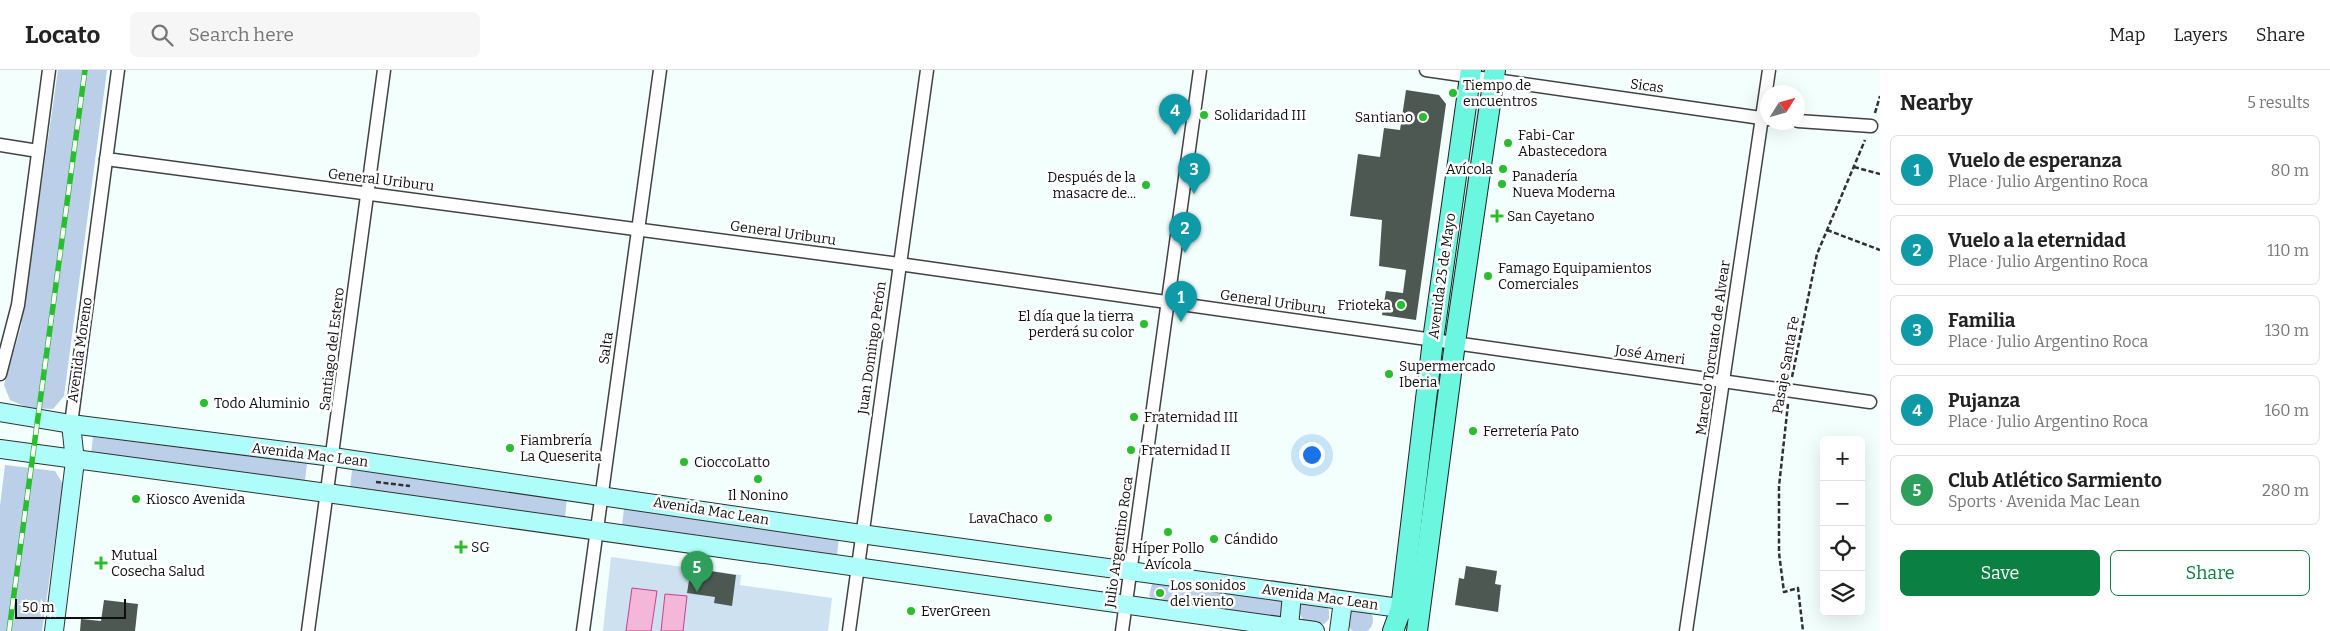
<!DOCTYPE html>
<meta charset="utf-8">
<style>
:root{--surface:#fff;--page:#f6f6f6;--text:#222;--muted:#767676;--line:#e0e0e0;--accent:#0b8043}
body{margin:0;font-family:Bitter,serif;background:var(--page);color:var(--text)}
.controls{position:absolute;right:15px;bottom:15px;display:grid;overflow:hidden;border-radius:8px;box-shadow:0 5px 20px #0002}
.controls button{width:45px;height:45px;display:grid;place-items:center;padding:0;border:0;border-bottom:1px solid var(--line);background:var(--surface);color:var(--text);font:25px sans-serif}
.compass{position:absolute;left:1760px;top:15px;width:45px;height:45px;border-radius:50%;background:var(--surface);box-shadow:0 5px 20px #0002;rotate:53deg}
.scale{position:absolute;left:15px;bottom:12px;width:111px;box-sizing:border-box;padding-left:5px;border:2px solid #0f0f0f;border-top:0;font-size:14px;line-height:18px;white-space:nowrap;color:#0f0f0f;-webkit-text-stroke:4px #fff;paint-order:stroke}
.you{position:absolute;left:1311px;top:384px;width:18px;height:18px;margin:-12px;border:4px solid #fff;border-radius:50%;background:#1a73e8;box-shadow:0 0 0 8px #1a73e833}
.badge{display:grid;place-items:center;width:32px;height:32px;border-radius:50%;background:var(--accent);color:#fff;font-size:16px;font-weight:700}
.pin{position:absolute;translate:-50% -41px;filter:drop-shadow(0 1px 2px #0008)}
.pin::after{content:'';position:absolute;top:26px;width:18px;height:15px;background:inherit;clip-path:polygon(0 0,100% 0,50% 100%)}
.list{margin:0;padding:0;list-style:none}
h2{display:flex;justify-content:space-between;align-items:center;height:65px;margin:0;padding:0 20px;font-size:21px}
h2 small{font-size:16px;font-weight:400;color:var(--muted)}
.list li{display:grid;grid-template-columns:32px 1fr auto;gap:15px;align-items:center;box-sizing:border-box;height:70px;margin:0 10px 10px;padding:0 10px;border:1px solid var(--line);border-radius:8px}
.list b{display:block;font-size:19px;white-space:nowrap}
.list p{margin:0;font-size:16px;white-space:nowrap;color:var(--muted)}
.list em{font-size:16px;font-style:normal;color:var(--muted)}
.actions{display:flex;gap:10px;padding:15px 20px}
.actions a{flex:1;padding:11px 0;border:1px solid var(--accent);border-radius:8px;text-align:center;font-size:18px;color:var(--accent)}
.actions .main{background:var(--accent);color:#fff}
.icon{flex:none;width:28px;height:28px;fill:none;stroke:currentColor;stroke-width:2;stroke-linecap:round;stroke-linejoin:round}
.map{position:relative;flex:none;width:1880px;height:561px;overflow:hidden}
header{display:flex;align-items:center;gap:30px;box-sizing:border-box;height:70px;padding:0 25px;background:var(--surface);border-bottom:1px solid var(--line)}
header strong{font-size:24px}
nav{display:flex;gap:28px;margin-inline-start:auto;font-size:18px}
.search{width:350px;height:45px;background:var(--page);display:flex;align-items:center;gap:12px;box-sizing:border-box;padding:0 18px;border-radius:8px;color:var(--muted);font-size:19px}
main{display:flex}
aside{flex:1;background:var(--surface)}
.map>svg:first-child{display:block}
.green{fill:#bbcfe9}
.pitch{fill:#cde1f0}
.water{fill:#f5b7d9;stroke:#cb3f88}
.building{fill:#4c5851}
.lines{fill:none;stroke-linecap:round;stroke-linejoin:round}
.street-casing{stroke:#424242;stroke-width:15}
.secondary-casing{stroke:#313131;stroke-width:20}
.primary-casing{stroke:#202020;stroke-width:22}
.path{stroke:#313131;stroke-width:2.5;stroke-dasharray:5 2.5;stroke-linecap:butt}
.street{stroke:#fff;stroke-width:12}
.secondary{stroke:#aefdfb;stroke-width:18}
.primary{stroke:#6af6df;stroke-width:20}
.rail-casing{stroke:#28be2d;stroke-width:5.5}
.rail{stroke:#fff;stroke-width:4;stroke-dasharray:11;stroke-linecap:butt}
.poi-dot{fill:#28be2d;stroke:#fff;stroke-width:2}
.labels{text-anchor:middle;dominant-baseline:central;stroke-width:5;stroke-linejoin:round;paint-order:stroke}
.poi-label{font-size:14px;fill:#0f0f0f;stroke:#fff;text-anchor:start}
.street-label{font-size:14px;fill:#0f0f0f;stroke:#fff}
</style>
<header>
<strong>Locato</strong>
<div class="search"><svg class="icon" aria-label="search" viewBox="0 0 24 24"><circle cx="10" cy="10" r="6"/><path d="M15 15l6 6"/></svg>Search here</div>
<nav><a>Map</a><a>Layers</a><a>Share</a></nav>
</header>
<main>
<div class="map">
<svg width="1880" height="561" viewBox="0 0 1880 561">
<rect width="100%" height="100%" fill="#f2fffd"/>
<g class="green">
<path d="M58 0H107L64 326 53 339 29 338 10 330 4 315 21 257Z"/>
<path d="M1478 34 1483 35 1453 244H1449Z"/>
<path d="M93 367 307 394 305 410 91 385Z"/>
<path d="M5 395 55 401 63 414 42 561H0V436Z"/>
<path d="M352 400 567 428 565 447 350 418Z"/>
<path d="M624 438 839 467 837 486 622 457Z"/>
<path d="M1157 512 1278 527 1284 532 1283 544 1276 548 1155 532 1149 526 1152 514Z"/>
<path d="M1308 530 1323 533 1329 540V549L1324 554 1304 551 1300 544 1301 535Z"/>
<circle cx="1360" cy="550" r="13"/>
</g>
<path class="pitch" d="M611 487 741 505 740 515 832 528 828 561H603Z"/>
<g class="water">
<path d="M632 518 657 521 651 561H626Z"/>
<path d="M665 524 687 526 683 561H661Z"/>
</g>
<g class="building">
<path d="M1406 20 1439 25 1446 34 1416 250 1382 245 1386 221 1403 223 1406 200 1379 196 1382 150 1350 146 1358 84 1380 87 1384 58 1400 60Z"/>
<path d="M1466 496 1497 501 1495 514 1501 515 1498 542 1455 535 1459 508 1464 509Z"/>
<path d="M691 498 736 505 732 536 714 533 715 527 687 523Z"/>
<path d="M104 530 138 534 135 561H80L81 549 101 551Z"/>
</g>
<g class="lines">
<g class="street-casing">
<g id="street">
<path d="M1426 0 1768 49"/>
<path d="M1798 51 1871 56"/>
<path d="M0 75 38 81"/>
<path d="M106 89 899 194 1870 332"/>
<path d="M0 304 18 235 49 0"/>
<path d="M71 354 118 0"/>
<path d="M308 561 384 0"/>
<path d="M583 561 660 0"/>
<path d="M849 561 927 0"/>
<path d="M1122 561 1200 0"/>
<path d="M1686 561 1769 0"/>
</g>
</g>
<g class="secondary-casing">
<g id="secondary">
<path d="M0 342 71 354 333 387 861 464 1414 540"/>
<path d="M0 379 327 423 1315 561"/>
<path d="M1289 557 1292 524"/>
<path d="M54 561 75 391 71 354"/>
<path d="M1339 561 1343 531"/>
</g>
</g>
<g class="primary-casing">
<g id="primary">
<path d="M1393 561 1401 539 1433 270 1471 0"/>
<path d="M1417 561 1455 273 1495 0"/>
</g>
</g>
<g class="path">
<path d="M1875 43 1880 26"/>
<path d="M1854 97 1880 104"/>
<path d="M1827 160 1880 180"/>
<path d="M1792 307 1817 184 1865 70"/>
<path d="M1788 334 1779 416V483L1784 522 1798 518 1803 561"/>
<path d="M376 412 410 416"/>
</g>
<use href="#street" class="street"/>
<use href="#secondary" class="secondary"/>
<use href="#primary" class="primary"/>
<g class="rail-casing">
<path id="rail" d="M9 561 85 0"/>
</g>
<use href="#rail" class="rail"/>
</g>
<g class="poi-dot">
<circle cx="1453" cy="23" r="5"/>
<circle cx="1204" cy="45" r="5"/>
<circle cx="1423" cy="47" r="5"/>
<circle cx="1508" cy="73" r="5"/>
<circle cx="1503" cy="99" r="5"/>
<circle cx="1502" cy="114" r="5"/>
<circle cx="1146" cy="115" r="5"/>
<path d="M1494.5 138.5h5v5h5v5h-5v5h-5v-5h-5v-5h5z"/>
<circle cx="1488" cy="206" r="5"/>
<circle cx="1401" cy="235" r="5"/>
<circle cx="1144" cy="254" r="5"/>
<circle cx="1389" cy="304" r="5"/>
<circle cx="204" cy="333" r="5"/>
<circle cx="1134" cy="347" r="5"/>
<circle cx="1473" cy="361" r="5"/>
<circle cx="510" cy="378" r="5"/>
<circle cx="1131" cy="380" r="5"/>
<circle cx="684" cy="392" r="5"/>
<circle cx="758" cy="409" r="5"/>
<circle cx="136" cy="429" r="5"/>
<circle cx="1048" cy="448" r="5"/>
<circle cx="1168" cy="462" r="5"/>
<circle cx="1214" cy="469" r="5"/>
<path d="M458.5 469.5h5v5h5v5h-5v5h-5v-5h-5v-5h5z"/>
<path d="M98.5 485.5h5v5h5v5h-5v5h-5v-5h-5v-5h5z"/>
<circle cx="1160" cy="523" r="5"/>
<circle cx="911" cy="541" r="5"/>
</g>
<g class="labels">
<g class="poi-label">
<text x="1463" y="15">Tiempo de<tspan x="1463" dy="16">encuentros</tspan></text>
<text x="1214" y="45">Solidaridad III</text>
<text x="1413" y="47" text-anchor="end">Santiano</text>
<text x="1518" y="65">Fabi-Car<tspan x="1518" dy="16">Abastecedora</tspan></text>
<text x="1493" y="99" text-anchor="end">Avícola</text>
<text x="1512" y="106">Panadería<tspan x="1512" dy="16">Nueva Moderna</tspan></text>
<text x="1136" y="107" text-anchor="end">Después de la<tspan x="1136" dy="16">masacre de...</tspan></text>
<text x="1507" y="146">San Cayetano</text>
<text x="1498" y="198">Famago Equipamientos<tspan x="1498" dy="16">Comerciales</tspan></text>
<text x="1391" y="235" text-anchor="end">Frioteka</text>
<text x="1134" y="246" text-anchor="end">El día que la tierra<tspan x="1134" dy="16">perderá su color</tspan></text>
<text x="1399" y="296">Supermercado<tspan x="1399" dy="16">Iberia</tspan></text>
<text x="214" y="333">Todo Aluminio</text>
<text x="1144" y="347">Fraternidad III</text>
<text x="1483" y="361">Ferretería Pato</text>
<text x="520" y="370">Fiambrería<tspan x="520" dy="16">La Queserita</tspan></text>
<text x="1141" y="380">Fraternidad II</text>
<text x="694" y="392">CioccoLatto</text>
<text x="758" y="425" text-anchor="middle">Il Nonino</text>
<text x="146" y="429">Kiosco Avenida</text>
<text x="1038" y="448" text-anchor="end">LavaChaco</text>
<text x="1224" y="469">Cándido</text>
<text x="471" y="477">SG</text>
<text x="1168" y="478" text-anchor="middle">Híper Pollo<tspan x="1168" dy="16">Avícola</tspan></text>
<text x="111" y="485">Mutual<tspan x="111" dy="16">Cosecha Salud</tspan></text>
<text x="1170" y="515">Los sonidos<tspan x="1170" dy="16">del viento</tspan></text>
<text x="921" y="541">EverGreen</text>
</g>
<g class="street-label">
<text transform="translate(1647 16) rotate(8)">Sicas</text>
<text transform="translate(381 110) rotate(7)">General Uriburu</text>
<text transform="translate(783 163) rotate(8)">General Uriburu</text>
<text transform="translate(1442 206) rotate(-82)">Avenida 25 de Mayo</text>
<text transform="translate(1273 232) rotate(8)">General Uriburu</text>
<text transform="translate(606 278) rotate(-82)">Salta</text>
<text transform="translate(872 278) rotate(-82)">Juan Domingo Perón</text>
<text transform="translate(1713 278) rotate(-82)">Marcelo Torcuato de Alvear</text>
<text transform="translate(332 279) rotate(-83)">Santiago del Estero</text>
<text transform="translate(80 280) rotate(-82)">Avenida Moreno</text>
<text transform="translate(1650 285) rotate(8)">José Ameri</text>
<text transform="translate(1786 295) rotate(-80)">Pasaje Santa Fe</text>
<text transform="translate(310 385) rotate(7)">Avenida Mac Lean</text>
<text transform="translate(711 441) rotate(9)">Avenida Mac Lean</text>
<text transform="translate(1119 472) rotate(-82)">Julio Argentino Roca</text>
<text transform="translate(1320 527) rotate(8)">Avenida Mac Lean</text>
</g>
</g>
</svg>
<div class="controls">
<button>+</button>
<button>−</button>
<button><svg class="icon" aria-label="locate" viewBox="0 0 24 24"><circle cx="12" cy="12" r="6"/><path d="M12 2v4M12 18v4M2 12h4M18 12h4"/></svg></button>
<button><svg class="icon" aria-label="layers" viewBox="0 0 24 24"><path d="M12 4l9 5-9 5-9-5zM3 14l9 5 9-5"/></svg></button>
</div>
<svg class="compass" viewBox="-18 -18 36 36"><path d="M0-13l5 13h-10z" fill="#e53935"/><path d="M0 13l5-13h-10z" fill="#767676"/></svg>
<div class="scale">50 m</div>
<div class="you"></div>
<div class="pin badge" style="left:1181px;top:252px;background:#0f9aa8">1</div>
<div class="pin badge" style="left:1185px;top:183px;background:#0f9aa8">2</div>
<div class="pin badge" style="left:1194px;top:124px;background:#0f9aa8">3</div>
<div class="pin badge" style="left:1175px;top:65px;background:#0f9aa8">4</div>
<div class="pin badge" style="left:697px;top:522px;background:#2e9e5b">5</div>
</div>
<aside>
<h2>Nearby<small>5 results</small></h2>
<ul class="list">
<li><span class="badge" style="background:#0f9aa8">1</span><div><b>Vuelo de esperanza</b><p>Place · Julio Argentino Roca</p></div><em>80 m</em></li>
<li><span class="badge" style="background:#0f9aa8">2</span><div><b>Vuelo a la eternidad</b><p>Place · Julio Argentino Roca</p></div><em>110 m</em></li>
<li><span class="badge" style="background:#0f9aa8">3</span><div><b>Familia</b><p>Place · Julio Argentino Roca</p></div><em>130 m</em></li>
<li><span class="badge" style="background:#0f9aa8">4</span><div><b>Pujanza</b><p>Place · Julio Argentino Roca</p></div><em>160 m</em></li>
<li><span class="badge" style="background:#2e9e5b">5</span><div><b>Club Atlético Sarmiento</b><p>Sports · Avenida Mac Lean</p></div><em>280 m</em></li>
</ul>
<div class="actions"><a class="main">Save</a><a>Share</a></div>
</aside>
</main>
